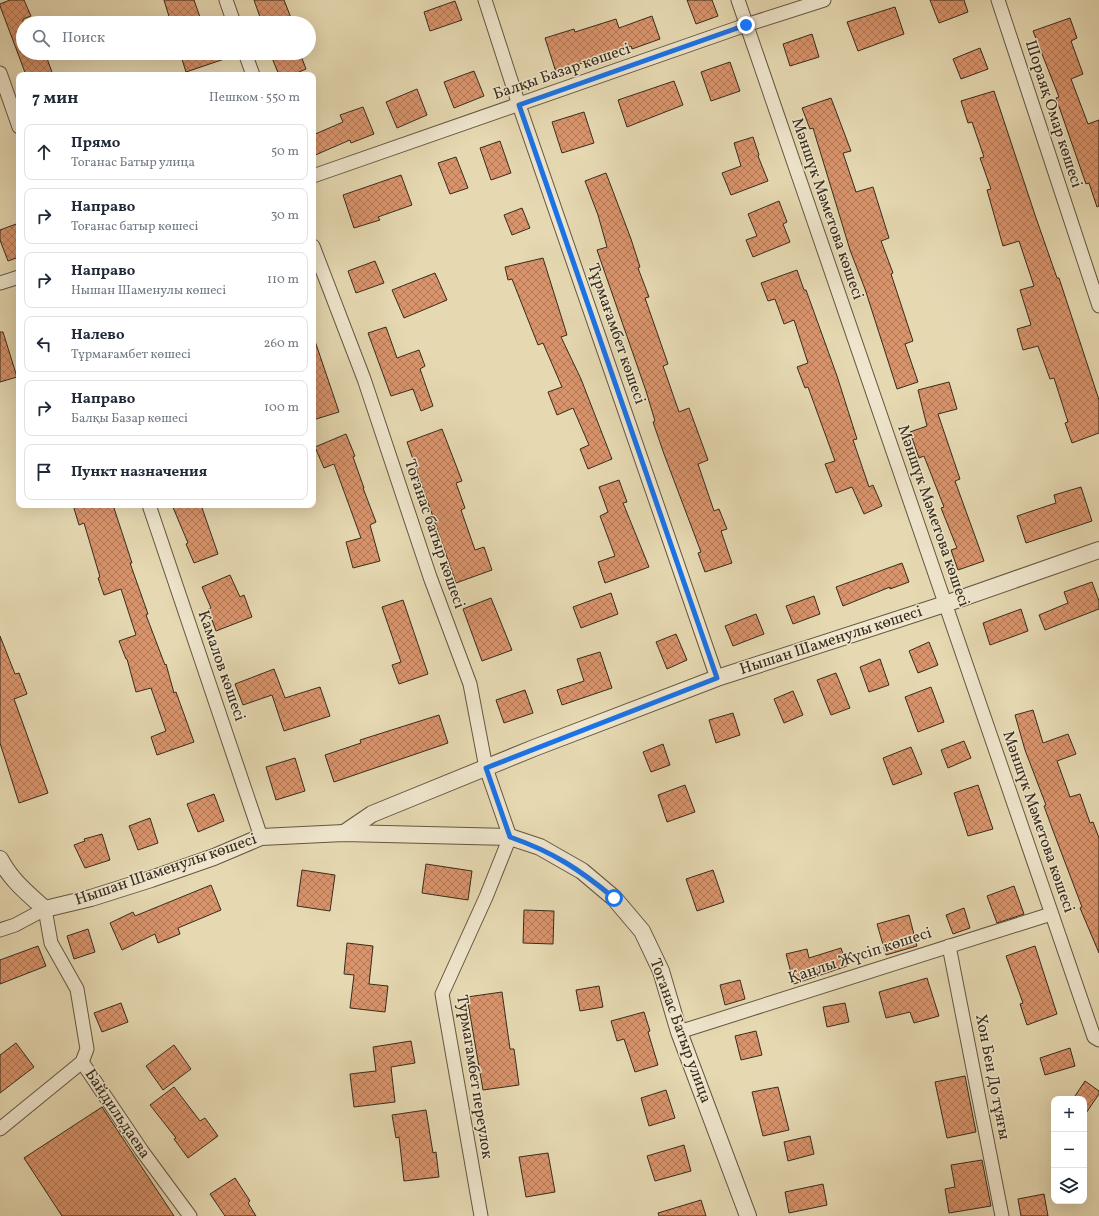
<!DOCTYPE html>
<html lang="ru">
<meta charset="utf-8">
<style>
:root{--surface:#fff;--page:#f6f6f7;--text:#1f2937;--muted:#747a83;--line:#e0e1e3}
body{margin:0;font-family:Vollkorn,serif;background:var(--page);color:var(--text)}
.controls{position:absolute;right:12px;bottom:12px;display:grid;overflow:hidden;border-radius:8px;box-shadow:0 4px 16px #0002}
.controls button{width:36px;height:36px;display:grid;place-items:center;padding:0;border:0;border-bottom:1px solid var(--line);background:var(--surface);color:var(--text);font:20px sans-serif}
.stop{position:absolute;width:12px;height:12px;margin:-9px;border:3px solid #1a73e8;border-radius:50%;background:#fff}
.stop.end{background:#1a73e8;border-color:#fff;box-shadow:0 1px 4px #0008}
.list{margin:0;padding:0;list-style:none}
h2{display:flex;justify-content:space-between;align-items:center;height:52px;margin:0;padding:0 16px;font-size:17px}
h2 small{font-size:13px;font-weight:400;color:var(--muted)}
.list li{display:grid;grid-template-columns:26px 1fr auto;gap:12px;align-items:center;box-sizing:border-box;height:56px;margin:0 8px 8px;padding:0 8px;border:1px solid var(--line);border-radius:8px}
.list b{display:block;font-size:15px;white-space:nowrap}
.list p{margin:0;font-size:13px;white-space:nowrap;color:var(--muted)}
.list em{font-size:13px;font-style:normal;color:var(--muted)}
.icon{flex:none;width:22px;height:22px;fill:none;stroke:currentColor;stroke-width:2;stroke-linecap:round;stroke-linejoin:round}
.map{position:relative;flex:none;width:1099px;height:1216px;overflow:hidden}
.search{position:absolute;background:var(--surface);box-shadow:0 4px 16px #0002;left:16px;top:16px;width:300px;height:44px;display:flex;align-items:center;gap:10px;box-sizing:border-box;padding:0 14px;border-radius:22px;color:var(--muted);font-size:15px}
.panel{position:absolute;background:var(--surface);box-shadow:0 4px 16px #0002;left:16px;top:72px;width:300px;height:436px;border-radius:8px}
.map>svg:first-child{display:block}
.building{fill:url(#building-cross-hatch);stroke:#372c1d}
.lines{fill:none;stroke-linecap:round;stroke-linejoin:round}
.minor-casing{stroke:#635742;stroke-width:15}
.tertiary-casing{stroke:#635742;stroke-width:18}
.minor{stroke:#efe6cd;stroke-width:13}
.tertiary{stroke:#efe6cd;stroke-width:16}
.route{stroke:#1a73e8;stroke-width:5}
.labels{text-anchor:middle;dominant-baseline:central;stroke-width:3;stroke-linejoin:round;paint-order:stroke}
.street-label{font-size:16px;fill:#372c1d;stroke:#efe6cd}
</style>
<div class="map">
<svg width="1099" height="1216" viewBox="0 0 1099 1216">
<defs>
<pattern id="building-cross-hatch" width="8" height="8" patternUnits="userSpaceOnUse"><rect width="8" height="8" fill="#da946c"/><path d="M0 0l8 8M0 8l8-8" fill="none" stroke="#b27958"/></pattern>
</defs>
<rect width="100%" height="100%" fill="#e6d9b2"/>
<filter id="stains"><feTurbulence type="fractalNoise" baseFrequency=".005" numOctaves="4"/><feColorMatrix values="0 0 0 0 .2 0 0 0 0 .09 0 0 0 0 .02 0 0 0 .5 -.17"/></filter>
<radialGradient id="worn" r=".72"><stop offset=".6" stop-color="#630" stop-opacity="0"/><stop offset="1" stop-color="#630" stop-opacity=".3"/></radialGradient>
<g class="building">
<path d="M10 0H24L31 16 23 19V53H45L53 75H26L0 6V4Z"/>
<path d="M164 0H194L202 23H171Z"/>
<path d="M254 0H284L293 23H262Z"/>
<path d="M687 0H712L718 16 696 24Z"/>
<path d="M930 0H964L968 12 939 23Z"/>
<path d="M455 1 462 20 430 31 424 12Z"/>
<path d="M895 7 904 34 858 51 847 22Z"/>
<path d="M652 16 660 39 632 49 631 46 556 72 545 38 574 29 575 32 616 19 619 28Z"/>
<path d="M1070 18 1077 38 1071 41 1083 74 1071 79 1088 124 1099 120V206L1097 207 1089 183 1086 184 1056 98 1059 97 1033 31Z"/>
<path d="M812 34 819 57 790 66 783 44Z"/>
<path d="M980 48 988 69 961 79 953 59Z"/>
<path d="M180 53H236V55L186 72Z"/>
<path d="M284 53H300L306 69 292 75H279L272 58Z"/>
<path d="M730 62 740 91 711 101 701 72Z"/>
<path d="M474 71 484 96 454 108 444 82Z"/>
<path d="M674 81 683 105 627 127 618 100Z"/>
<path d="M417 89 427 115 397 128 386 102Z"/>
<path d="M994 91 1035 215 1057 278H1059L1099 400V433L1072 443 1065 423 1068 422 1054 378 1050 379 1038 346 1023 350 1017 329 1031 325 1020 290 1034 286 1019 241 1003 246 987 190 991 189 980 158 984 157 972 122 968 123 961 101Z"/>
<path d="M831 98 851 151 843 153 856 192 873 187 889 238 881 241 893 273 891 274 913 341 905 344 918 382 897 389 865 289 850 250 813 128 810 129 802 108Z"/>
<path d="M363 107 374 134 351 143 350 140 313 156V135L343 122 340 115Z"/>
<path d="M584 112 594 143 562 153 552 122Z"/>
<path d="M753 137 759 155 758 156 768 181 731 195 722 173 741 166 734 143Z"/>
<path d="M500 141 511 173 491 180 480 148Z"/>
<path d="M456 157 468 188 450 194 438 163Z"/>
<path d="M606 173 631 239 640 267 638 268 649 297 645 298 668 364 663 366 679 412 689 408 708 460 698 464 714 511 719 509 727 529 721 531 732 563 705 572 698 553 701 552 664 454 653 422 655 421 646 391 597 250 607 247 598 215 585 181Z"/>
<path d="M401 175 412 205 378 217 380 220 354 228 343 195Z"/>
<path d="M779 201 787 222 783 224 790 242 753 257 746 240 757 236 748 214Z"/>
<path d="M522 208 530 228 512 235 504 215Z"/>
<path d="M19 223V257L8 261 0 240V230Z"/>
<path d="M543 258 567 335 561 337 581 379 612 459 588 469 580 449 589 445 573 408 557 415 548 392 562 387 543 343 538 345 512 279 508 280 505 267Z"/>
<path d="M375 261 384 283 356 293 348 271Z"/>
<path d="M797 270 804 290H806L837 376 857 439 853 440 869 487 873 485 882 506 864 514 852 487 836 493 825 464 835 461 808 387 805 388 797 367 808 363 794 320 784 324 775 299 768 301 761 283Z"/>
<path d="M435 273 447 300 404 318 392 290Z"/>
<path d="M386 327 397 358 419 350 425 366 420 369 433 406 421 411 413 389 391 396 368 333Z"/>
<path d="M0 332H3L17 377 0 382Z"/>
<path d="M313 341H315L339 412 313 420Z"/>
<path d="M949 382 957 409 938 414 960 479 955 481 984 561 958 570 951 550 957 548 941 508 944 507 924 456 919 458 910 432 927 426 918 390Z"/>
<path d="M442 429 462 481 456 483 465 508 461 510 475 550 484 547 492 570 456 583 407 442Z"/>
<path d="M346 434 355 456 353 457 364 488H363L376 522 370 525 380 561 353 568 346 542 361 538 334 464 324 468 315 447Z"/>
<path d="M619 480 627 502 623 503 649 567 605 583 598 562 615 556 600 516 608 512 599 487Z"/>
<path d="M1081 487 1092 521 1026 543 1017 516 1056 503 1054 495Z"/>
<path d="M73 505H113L132 563H130L148 614 146 615 165 665 166 664 174 693 176 692 194 742 157 755 151 737 166 731 151 688 136 692 127 659H126L119 641 136 635 121 589 104 595 98 578 100 577 84 523 79 525Z"/>
<path d="M172 505H201L218 554 194 563 186 544 188 543Z"/>
<path d="M902 563 909 582 890 589V587L843 606 836 587Z"/>
<path d="M230 575 240 597 244 595 252 617 216 631 208 609 211 608 202 587Z"/>
<path d="M1092 582 1099 601V609L1045 630 1039 615 1068 603 1064 592Z"/>
<path d="M611 593 618 614 581 628 573 607Z"/>
<path d="M814 596 820 614 793 624 786 606Z"/>
<path d="M491 598 512 650 482 661 463 609Z"/>
<path d="M403 600 428 674 399 684 392 665 401 662 382 607Z"/>
<path d="M1021 609 1028 631 990 645 983 623Z"/>
<path d="M756 614 764 634 733 646 725 626Z"/>
<path d="M676 634 687 660 667 669 656 642Z"/>
<path d="M0 636 15 674 19 673 27 694 14 699 48 793 19 803 0 743Z"/>
<path d="M929 642 938 665 918 673 909 651Z"/>
<path d="M600 652 612 688 562 705 557 690 584 681 577 659Z"/>
<path d="M880 659 889 685 869 692 860 667Z"/>
<path d="M274 669 285 698 320 687 330 716 284 731 272 695 243 705 235 684Z"/>
<path d="M836 673 850 708 831 715 817 680Z"/>
<path d="M931 687 944 722 918 732 905 697Z"/>
<path d="M525 690 533 713 504 723 496 700Z"/>
<path d="M793 691 803 715 784 723 774 699Z"/>
<path d="M1033 710 1043 743 1068 734 1076 754 1057 761 1070 797 1080 794 1090 823 1093 822 1099 838V953L1080 908 1082 907 1052 828 1044 806 1046 805 1025 750 1015 715Z"/>
<path d="M733 713 740 735 716 743 709 720Z"/>
<path d="M439 715 448 743 334 782 325 755 361 743 360 740Z"/>
<path d="M964 741 971 758 948 768 941 750Z"/>
<path d="M663 744 670 765 651 772 643 752Z"/>
<path d="M911 747 922 774 893 785 883 758Z"/>
<path d="M295 758 305 791 276 800 266 767Z"/>
<path d="M685 785 695 812 667 822 658 795Z"/>
<path d="M978 785 993 829 968 836 954 793Z"/>
<path d="M214 794 224 821 198 832 187 804Z"/>
<path d="M150 818 158 843 138 850 129 826Z"/>
<path d="M102 834 110 860 85 868 74 845 85 841 84 839Z"/>
<path d="M426 864 472 871 468 900 422 893Z"/>
<path d="M302 870 335 875 330 911 297 906Z"/>
<path d="M713 870 724 902 697 911 686 879Z"/>
<path d="M211 885 221 910 178 928 180 934 158 943 155 934 122 950 110 923 133 912 135 916Z"/>
<path d="M1014 886 1024 914 997 923 987 896Z"/>
<path d="M964 908 970 928 953 934 946 915Z"/>
<path d="M524 910 554 911 553 944 523 943Z"/>
<path d="M909 915 917 946 886 955 877 924Z"/>
<path d="M88 929 95 952 74 959 67 936Z"/>
<path d="M347 943 373 946 369 984 388 986 385 1012 350 1008 354 975 344 974Z"/>
<path d="M38 946 46 966 0 984V960Z"/>
<path d="M1035 946 1057 1014 1027 1025 1020 1004 1023 1003 1006 956Z"/>
<path d="M841 948 847 966 794 984 786 954 807 949 809 958Z"/>
<path d="M927 978 939 1016 914 1023 910 1012 886 1018 879 992Z"/>
<path d="M740 980 745 999 725 1005 720 985Z"/>
<path d="M599 986 603 1007 580 1011 576 990Z"/>
<path d="M502 992 510 1049H514L519 1085 483 1090 467 997Z"/>
<path d="M121 1003 128 1022 102 1032 94 1013Z"/>
<path d="M845 1003 849 1022 827 1027 823 1007Z"/>
<path d="M644 1012 650 1031 648 1032 658 1065 635 1072 624 1039 617 1041 611 1021Z"/>
<path d="M756 1031 762 1055 741 1060 735 1036Z"/>
<path d="M411 1041 415 1063 391 1067 395 1102 354 1107 350 1074 376 1071 373 1047Z"/>
<path d="M16 1043 34 1067 0 1093V1055Z"/>
<path d="M174 1045 191 1069 163 1090 146 1066Z"/>
<path d="M1070 1048 1075 1066 1045 1075 1040 1058Z"/>
<path d="M965 1076 976 1132 947 1138 935 1082Z"/>
<path d="M1085 1081 1099 1091V1094L1084 1116V1099H1073Z"/>
<path d="M174 1087 200 1121 205 1118 218 1136 188 1158 174 1139 176 1138 150 1105Z"/>
<path d="M778 1087 789 1130 763 1136 752 1092Z"/>
<path d="M666 1090 675 1118 649 1126 641 1098Z"/>
<path d="M102 1107 174 1216H62L24 1158Z"/>
<path d="M426 1110 433 1153 436 1152 439 1177 404 1181 399 1137 396 1138 392 1115Z"/>
<path d="M810 1136 814 1154 788 1161 784 1142Z"/>
<path d="M684 1145 691 1171 655 1181 647 1156Z"/>
<path d="M548 1153 555 1192 526 1197 519 1157Z"/>
<path d="M982 1160 991 1206 949 1213 945 1189 955 1187 951 1165Z"/>
<path d="M235 1178 250 1201 248 1203 256 1216H225L210 1194Z"/>
<path d="M823 1184 827 1205 789 1213 785 1192Z"/>
<path d="M1044 1194 1048 1216H1021L1018 1199Z"/>
<path d="M701 1200 706 1216H659L658 1213Z"/>
</g>
<g class="lines">
<g class="minor-casing">
<g id="minor">
<path d="M226 0 234 23"/>
<path d="M485 0 519 105 717 678"/>
<path d="M738 0 1094 1037 1099 1040"/>
<path d="M998 0 1099 306"/>
<path d="M245 53 253 75"/>
<path d="M0 73 19 127"/>
<path d="M313 176 746 25 824 0"/>
<path d="M313 246 364 379 430 577 470 684 486 768 510 837 486 897 442 994 481 1216"/>
<path d="M0 283 19 277"/>
<path d="M149 505 261 837"/>
<path d="M0 930 15 925 45 909 51 943 77 989 87 1049 82 1062 0 1129"/>
<path d="M949 946 1002 1216"/>
<path d="M679 1032 1051 914"/>
<path d="M82 1062 142 1151 190 1216"/>
</g>
</g>
<g class="tertiary-casing">
<g id="tertiary">
<path d="M344 833 372 814 534 748 717 678 945 604 1099 550"/>
<path d="M0 859C11 880 27 893 45 909L91 898 151 879 214 857 261 837 344 833 510 837 540 847 582 871 614 898 642 931 661 971 679 1032 748 1216"/>
</g>
</g>
<use href="#minor" class="minor"/>
<use href="#tertiary" class="tertiary"/>
</g>
<g class="lines">
<path class="route" d="M614 898C579 869 553 852 510 837L486 768 717 678 519 105 746 25"/>
</g>
<g class="labels">
<g class="street-label">
<text transform="translate(562 72) rotate(-19)">Балқы Базар көшесі</text>
<text transform="translate(1053 114) rotate(72)">Шораяқ Омар көшесі</text>
<text transform="translate(827 209) rotate(71)">Мәншүк Мәметова көшесі</text>
<text transform="translate(616 334) rotate(71)">Тұрмағамбет көшесі</text>
<text transform="translate(933 516) rotate(71)">Мәншүк Мәметова көшесі</text>
<text transform="translate(434 534) rotate(71)">Тоғанас батыр көшесі</text>
<text transform="translate(831 641) rotate(-18)">Нышан Шаменулы көшесі</text>
<text transform="translate(221 666) rotate(71)">Камалов көшесі</text>
<text transform="translate(1038 822) rotate(71)">Мәншүк Мәметова көшесі</text>
<text transform="translate(166 870) rotate(-19)">Нышан Шаменулы көшесі</text>
<text transform="translate(860 956) rotate(-18)">Қаңлы Жүсіп көшесі</text>
<text transform="translate(680 1031) rotate(70)">Тоганас Батыр улица</text>
<text transform="translate(474 1077) rotate(81)">Турмагамбет переулок</text>
<text transform="translate(992 1077) rotate(79)">Хон Бен До тұяғы</text>
<text transform="translate(117 1114) rotate(56)">Байдильдаева</text>
</g>
</g>
<rect width="100%" height="100%" filter="url(#stains)"/>
<rect width="100%" height="100%" fill="url(#worn)"/>
</svg>
<div class="controls">
<button>+</button>
<button>−</button>
<button><svg class="icon" aria-label="layers" viewBox="0 0 24 24"><path d="M12 4l9 5-9 5-9-5zM3 14l9 5 9-5"/></svg></button>
</div>
<div class="stop" style="left:614px;top:898px"></div>
<div class="stop end" style="left:746px;top:25px"></div>
<div class="search"><svg class="icon" aria-label="search" viewBox="0 0 24 24"><circle cx="10" cy="10" r="6"/><path d="M15 15l6 6"/></svg>Поиск</div>
<section class="panel">
<h2>7 мин<small>Пешком · 550 m</small></h2>
<ul class="list">
<li><svg class="icon" aria-label="ahead" viewBox="0 0 24 24"><path d="M12 20V5M6 11l6-6 6 6"/></svg><div><b>Прямо</b><p>Тоганас Батыр улица</p></div><em>50 m</em></li>
<li><svg class="icon" aria-label="right" viewBox="0 0 24 24"><path d="M7 20v-9h11M14 6l5 5-5 5"/></svg><div><b>Направо</b><p>Тоғанас батыр көшесі</p></div><em>30 m</em></li>
<li><svg class="icon" aria-label="right" viewBox="0 0 24 24"><path d="M7 20v-9h11M14 6l5 5-5 5"/></svg><div><b>Направо</b><p>Нышан Шаменулы көшесі</p></div><em>110 m</em></li>
<li><svg class="icon" aria-label="left" viewBox="0 0 24 24"><path d="M17 20v-9H6M10 6l-5 5 5 5"/></svg><div><b>Налево</b><p>Тұрмағамбет көшесі</p></div><em>260 m</em></li>
<li><svg class="icon" aria-label="right" viewBox="0 0 24 24"><path d="M7 20v-9h11M14 6l5 5-5 5"/></svg><div><b>Направо</b><p>Балқы Базар көшесі</p></div><em>100 m</em></li>
<li><svg class="icon" aria-label="arrive" viewBox="0 0 24 24"><path d="M6 21V4h12l-3 4 3 4H6"/></svg><div><b>Пункт назначения</b></div></li>
</ul>
</section>
</div>
